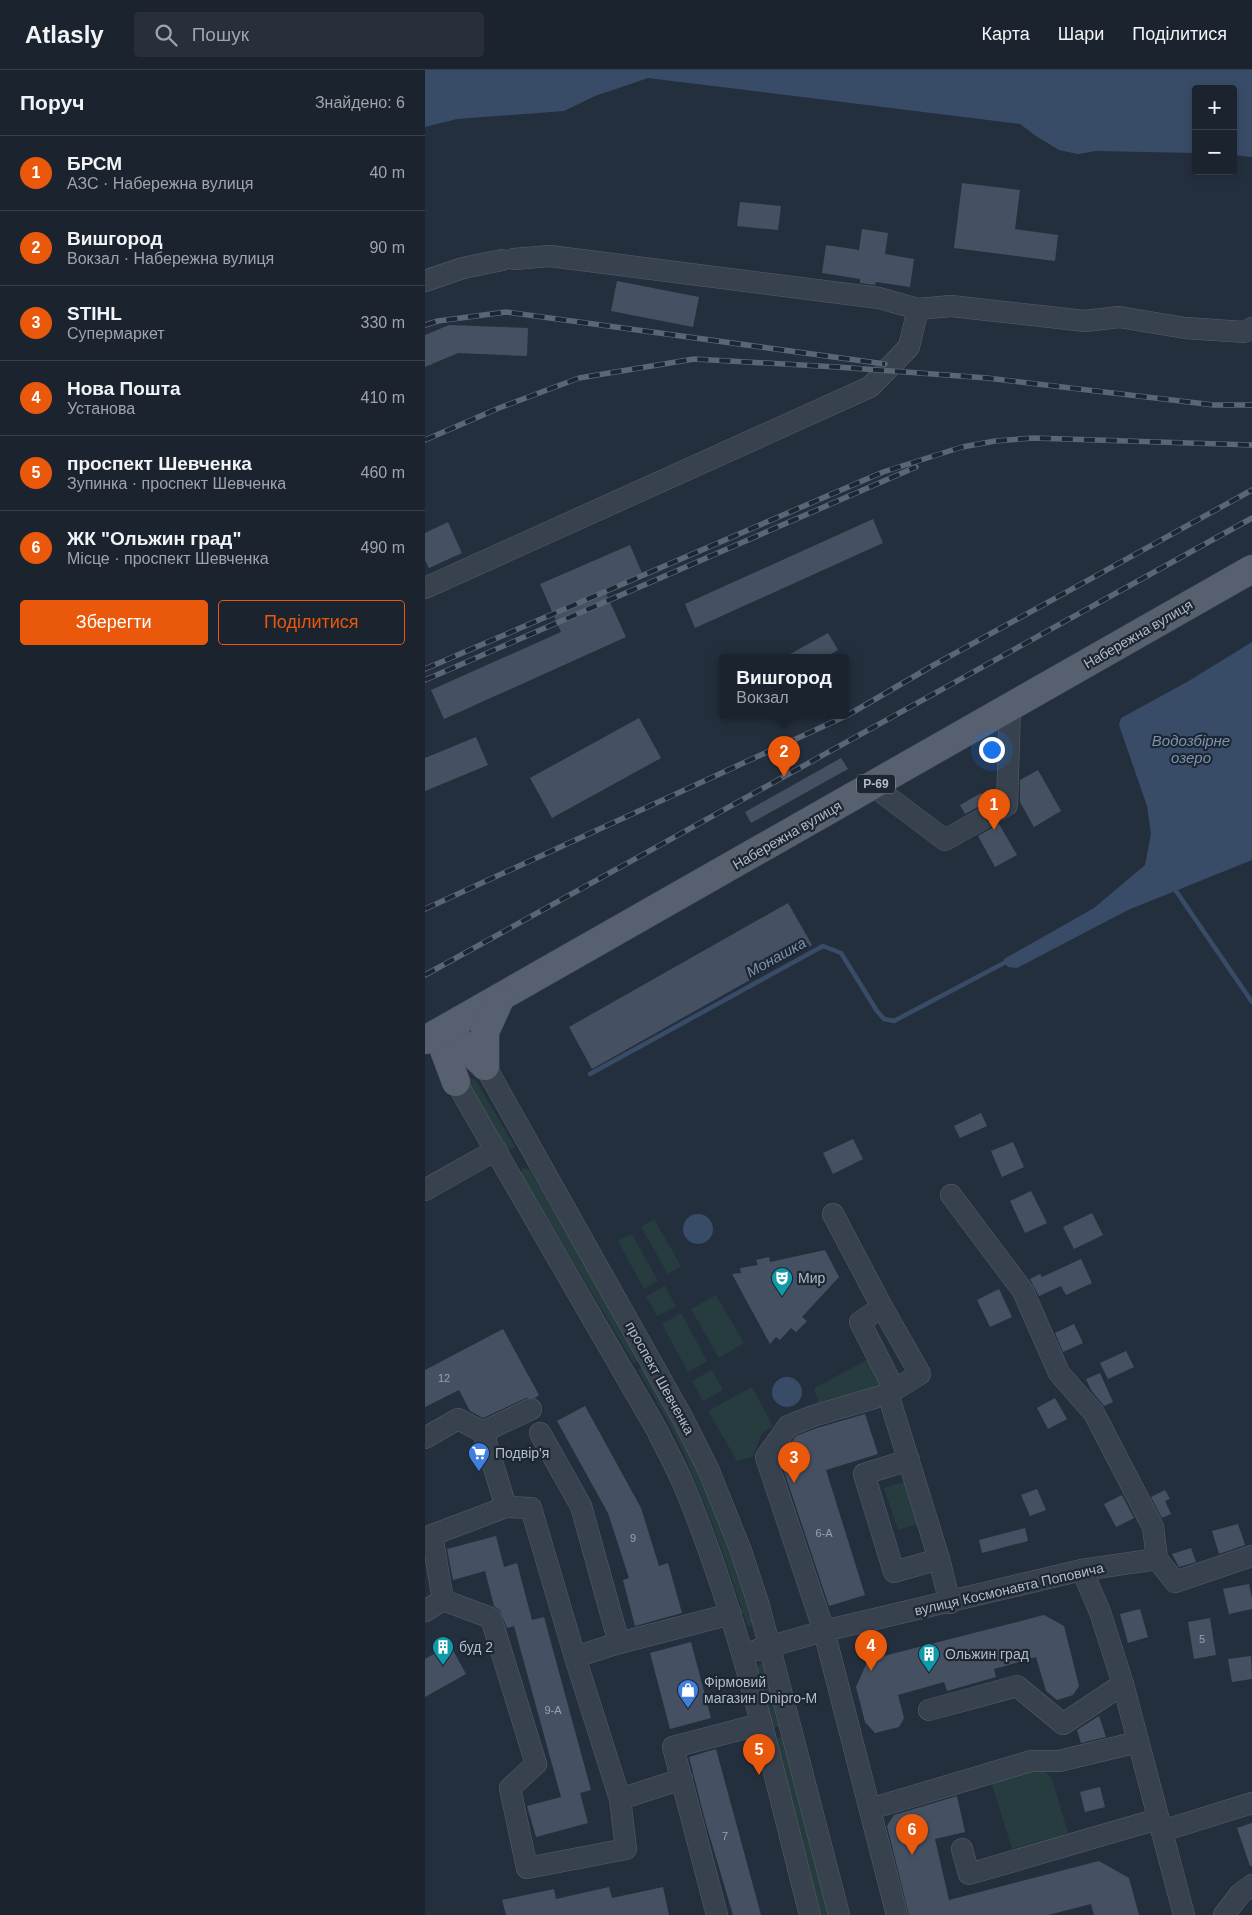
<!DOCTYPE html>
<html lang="uk">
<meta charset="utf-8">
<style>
:root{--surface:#1b232e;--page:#282f3a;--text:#f1f3f6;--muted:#a0a4aa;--line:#39404a;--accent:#ea580c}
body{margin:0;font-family:Helvetica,sans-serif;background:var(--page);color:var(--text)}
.controls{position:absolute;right:15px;top:15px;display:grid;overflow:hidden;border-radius:5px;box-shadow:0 2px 8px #0003}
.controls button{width:45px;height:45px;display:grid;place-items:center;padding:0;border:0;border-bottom:1px solid var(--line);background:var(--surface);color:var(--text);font:25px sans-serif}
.you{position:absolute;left:566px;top:679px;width:18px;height:18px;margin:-12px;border:4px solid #fff;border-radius:50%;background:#1a73e8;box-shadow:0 0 0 8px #1a73e833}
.badge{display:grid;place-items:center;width:32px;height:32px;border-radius:50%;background:var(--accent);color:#fff;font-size:16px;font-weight:700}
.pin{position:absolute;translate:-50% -41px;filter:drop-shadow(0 1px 2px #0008)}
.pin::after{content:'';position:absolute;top:26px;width:18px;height:15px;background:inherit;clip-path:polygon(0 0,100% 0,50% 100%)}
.popup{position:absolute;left:294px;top:584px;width:130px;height:65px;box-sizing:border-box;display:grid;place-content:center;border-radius:5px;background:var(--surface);filter:drop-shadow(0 1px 4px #0005);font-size:16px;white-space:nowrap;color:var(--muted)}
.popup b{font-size:19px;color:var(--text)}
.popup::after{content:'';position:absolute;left:50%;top:100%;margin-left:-10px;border:10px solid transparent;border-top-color:var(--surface)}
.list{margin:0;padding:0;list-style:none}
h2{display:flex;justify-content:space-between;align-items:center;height:65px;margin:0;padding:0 20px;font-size:21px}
h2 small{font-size:16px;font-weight:400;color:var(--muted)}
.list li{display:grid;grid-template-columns:32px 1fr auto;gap:15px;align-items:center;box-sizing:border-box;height:75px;padding:0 20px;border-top:1px solid var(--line)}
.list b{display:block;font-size:19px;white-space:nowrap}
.list p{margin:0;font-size:16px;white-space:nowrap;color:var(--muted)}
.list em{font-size:16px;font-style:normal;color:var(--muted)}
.actions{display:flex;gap:10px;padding:15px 20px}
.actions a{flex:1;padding:11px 0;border:1px solid var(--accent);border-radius:5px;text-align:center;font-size:18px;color:var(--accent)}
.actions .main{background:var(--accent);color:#fff}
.icon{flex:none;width:28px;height:28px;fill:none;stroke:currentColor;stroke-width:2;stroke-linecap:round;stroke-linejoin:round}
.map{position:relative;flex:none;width:827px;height:1845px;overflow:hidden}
header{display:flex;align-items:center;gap:30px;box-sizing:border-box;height:70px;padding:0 25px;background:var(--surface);border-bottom:1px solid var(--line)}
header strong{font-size:24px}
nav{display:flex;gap:28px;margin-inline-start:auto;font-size:18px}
.search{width:350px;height:45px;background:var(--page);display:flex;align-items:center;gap:12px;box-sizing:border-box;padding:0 18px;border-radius:5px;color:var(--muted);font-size:19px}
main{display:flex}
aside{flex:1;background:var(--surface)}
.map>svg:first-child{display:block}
.green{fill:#263c3f}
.water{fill:#394c67}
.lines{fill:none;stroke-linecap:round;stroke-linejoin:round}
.stream{stroke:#394c67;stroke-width:4.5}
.building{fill:#455162}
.minor-casing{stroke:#565f6c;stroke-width:22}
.major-casing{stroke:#414a57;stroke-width:29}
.minor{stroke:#38414e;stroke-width:21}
.major{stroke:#56606e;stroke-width:28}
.rail-casing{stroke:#5a6575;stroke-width:5.5}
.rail{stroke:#1d2633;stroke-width:4;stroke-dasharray:11;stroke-linecap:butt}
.labels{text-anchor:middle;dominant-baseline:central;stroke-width:4.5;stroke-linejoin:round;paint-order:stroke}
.number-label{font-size:11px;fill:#98a1af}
.shield{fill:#1d2633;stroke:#878f9c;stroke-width:1}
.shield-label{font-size:12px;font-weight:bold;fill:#b4bcc9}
.street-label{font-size:14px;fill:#b4bcc9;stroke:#1d2633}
.poi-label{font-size:14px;fill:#b4bcc9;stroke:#1d2633;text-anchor:start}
.water-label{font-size:15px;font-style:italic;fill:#7c92b1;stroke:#1d2633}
</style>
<header>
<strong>Atlasly</strong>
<div class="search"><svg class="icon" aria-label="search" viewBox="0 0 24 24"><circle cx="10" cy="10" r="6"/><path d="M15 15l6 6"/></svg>Пошук</div>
<nav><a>Карта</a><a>Шари</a><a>Поділитися</a></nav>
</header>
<main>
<aside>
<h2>Поруч<small>Знайдено: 6</small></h2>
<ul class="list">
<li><span class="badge">1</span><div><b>БРСМ</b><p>АЗС · Набережна вулиця</p></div><em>40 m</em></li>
<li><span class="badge">2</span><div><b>Вишгород</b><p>Вокзал · Набережна вулиця</p></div><em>90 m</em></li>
<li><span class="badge">3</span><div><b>STIHL</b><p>Супермаркет</p></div><em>330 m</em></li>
<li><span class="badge">4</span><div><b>Нова Пошта</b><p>Установа</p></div><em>410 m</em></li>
<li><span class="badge">5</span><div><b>проспект Шевченка</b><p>Зупинка · проспект Шевченка</p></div><em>460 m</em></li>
<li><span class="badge">6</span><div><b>ЖК &quot;Ольжин град&quot;</b><p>Місце · проспект Шевченка</p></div><em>490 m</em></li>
</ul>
<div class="actions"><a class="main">Зберегти</a><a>Поділитися</a></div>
</aside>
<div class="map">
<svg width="827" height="1845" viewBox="0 0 827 1845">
<rect width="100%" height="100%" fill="#242f3e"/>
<g class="green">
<path d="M45 1008 50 1009 90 1077 82 1081 43 1014Z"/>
<path d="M97 1098 104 1099 216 1289 209 1293 96 1104Z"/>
<path d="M229 1149 256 1196 243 1204 216 1157Z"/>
<path d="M207 1164 233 1211 219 1219 193 1171Z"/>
<path d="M240 1216 251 1236 232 1246 221 1226Z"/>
<path d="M291 1225 319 1273 294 1288 266 1239Z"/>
<path d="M256 1243 282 1291 263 1302 237 1254Z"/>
<path d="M444 1289 461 1324 397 1347 389 1318Z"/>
<path d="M220 1296 277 1408 321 1525 328 1555 327 1556 322 1555C301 1491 280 1428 251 1367 240 1344 226 1322 213 1300Z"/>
<path d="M287 1300 298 1320 278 1331 267 1311Z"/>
<path d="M327 1317 348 1356 337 1364 327 1387 312 1391 283 1341Z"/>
<path d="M482 1411 496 1453 473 1460 459 1418Z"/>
<path d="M335 1594H340L356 1656 347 1658 332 1599Z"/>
<path d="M359 1666 404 1845H394L350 1669Z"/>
<path d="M617 1699 627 1709 643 1763 587 1779 565 1708Z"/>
</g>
<g class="water">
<path d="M0 0H827V87L808 85V19H771V83L671 81 653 84 634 80 611 66 595 54 223 8 170 26 139 41 32 49 0 57Z"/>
<path d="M827 572V790L703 840 592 898 583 897 579 893V889L669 838 720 795 726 764 722 736 694 655 696 648 762 612Z"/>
<circle cx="273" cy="1159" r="15"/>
<circle cx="362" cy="1322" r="15"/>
</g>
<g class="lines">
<g class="stream">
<path d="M751 821 827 932"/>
<path d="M165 1004 398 876 416 883 452 941 459 949 469 951 579 893"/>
</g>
</g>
<g class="building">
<path d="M537 113 595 120 590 159 633 165 630 191 529 178Z"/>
<path d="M315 132 356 136 353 160 312 156Z"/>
<path d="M437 159 463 163 460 184 489 189 485 217 451 212 450 215 435 213V209L397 203 401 175 434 180Z"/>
<path d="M192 211 274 227 268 257 186 241Z"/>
<path d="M24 255 103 258 102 286 33 283 0 297V265Z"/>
<path d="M448 449 458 473 270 558 260 534Z"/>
<path d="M23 452 37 483 4 498 0 490V463Z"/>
<path d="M205 475 217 503 179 519 201 567 19 649 6 620 136 562 115 514Z"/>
<path d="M403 563 413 580 399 588H358Z"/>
<path d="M214 648 236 688 127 748 105 708Z"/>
<path d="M51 667 63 695 0 721V688Z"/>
<path d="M416 688 423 699 326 753 320 742Z"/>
<path d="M613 700 636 741 609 757 595 732V710Z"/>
<path d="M556 723 562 732 540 744 535 735Z"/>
<path d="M574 754 592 785 570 797 553 766Z"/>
<path d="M363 833 387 875 167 999 144 957Z"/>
<path d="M556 1043 562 1056 535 1068 529 1056Z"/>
<path d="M428 1069 438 1089 408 1104 398 1083Z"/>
<path d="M588 1072 599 1097 577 1107 566 1081Z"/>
<path d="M606 1121 622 1153 600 1163 585 1131Z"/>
<path d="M667 1143 678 1165 649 1179 638 1157Z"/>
<path d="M400 1180 414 1207 377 1247 382 1251 371 1262 366 1258 355 1270 351 1267 345 1274 307 1204 316 1203 315 1198 333 1195 331 1190 344 1187 345 1192Z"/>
<path d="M656 1189 667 1213 641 1225 636 1216 614 1226 605 1209 615 1204 617 1207Z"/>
<path d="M574 1219 587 1247 565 1257 552 1230Z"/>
<path d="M649 1254 658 1273 638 1282 630 1263Z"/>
<path d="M78 1259 114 1325 110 1328H101L58 1348 45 1341 34 1320 0 1337V1300Z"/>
<path d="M701 1281 709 1297 683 1309 675 1293Z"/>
<path d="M675 1303 688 1332 679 1336 666 1320 661 1309Z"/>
<path d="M630 1328 642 1349 623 1359 612 1338Z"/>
<path d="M160 1336 216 1438 234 1496 243 1493 257 1543 210 1556 198 1510 204 1508 183 1443 132 1351Z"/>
<path d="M440 1344 453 1384 401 1400 440 1525 404 1536 355 1389 371 1366 392 1358Z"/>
<path d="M612 1419 621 1440 605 1446 596 1425Z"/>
<path d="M740 1420 745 1429 740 1431 746 1444 737 1448 726 1427Z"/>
<path d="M697 1425 709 1448 691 1457 679 1434Z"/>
<path d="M813 1454 820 1475 794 1484 787 1461Z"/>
<path d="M600 1458 603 1471 557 1483 554 1470Z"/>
<path d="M71 1466 79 1497 92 1493 107 1550 119 1547 166 1720 155 1723 163 1753 111 1767 102 1736 136 1727 89 1556 82 1558 75 1540 69 1536 60 1501 28 1510 22 1479Z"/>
<path d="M766 1478 771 1492 754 1497 747 1484Z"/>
<path d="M824 1514 827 1529V1539L804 1544 798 1519Z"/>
<path d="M715 1539 723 1567 703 1573 695 1544Z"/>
<path d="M619 1545 639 1556 654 1616 648 1625 632 1630 621 1621 611 1587 569 1599 571 1607 522 1621 519 1612 473 1625 479 1648 474 1657 450 1663 440 1652 431 1617 443 1590Z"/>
<path d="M785 1548 791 1585 769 1589 763 1552Z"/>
<path d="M266 1572 286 1648 245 1659 225 1583Z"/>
<path d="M25 1575 41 1604 0 1627V1589Z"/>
<path d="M826 1586 827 1609 807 1612 803 1589Z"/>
<path d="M674 1646 681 1667 656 1673 652 1660Z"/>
<path d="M291 1679 336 1845H308L281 1754 264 1687Z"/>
<path d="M675 1717 680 1737 660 1742 655 1722Z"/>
<path d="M532 1726 540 1762 510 1769 524 1830 674 1791 704 1808 714 1845H669L666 1834 623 1845H484L462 1756 469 1745Z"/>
<path d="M827 1753V1796H825L812 1758Z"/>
<path d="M184 1817 187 1828 238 1817 244 1845H81L77 1830 129 1819 131 1829Z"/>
</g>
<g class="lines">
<g class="minor-casing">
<g id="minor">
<path d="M89 189 125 186 454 228 493 239 526 236 660 251 694 247 760 258 819 262 827 258"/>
<path d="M0 211 38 198 77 190"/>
<path d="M0 518 445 317 484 277 493 239"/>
<path d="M447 715 520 770 582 735 585 637"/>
<path d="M60 996 258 1349 284 1401 316 1481 334 1536 414 1845"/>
<path d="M31 1012 232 1360C241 1379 252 1398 260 1418 317 1555 348 1702 385 1845"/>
<path d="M0 1120 71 1080"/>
<path d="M408 1144 457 1237 435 1252 466 1313 463 1324"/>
<path d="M457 1237 495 1304 463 1324"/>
<path d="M58 1362 81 1437"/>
<path d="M115 1363 156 1436 194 1573"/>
<path d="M0 1368 33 1349 58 1362 106 1339"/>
<path d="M484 1390 439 1404 469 1502 514 1489"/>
<path d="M732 1489 750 1512 827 1486"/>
<path d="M657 1500 675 1542 698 1614 759 1845"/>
<path d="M0 1541 18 1530"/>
<path d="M332 1580 399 1561 657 1500 732 1489 728 1457 669 1343 634 1303 598 1221 526 1125"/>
<path d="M150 1587 195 1729 201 1779 102 1798 85 1718 111 1694 66 1548 18 1530 7 1465 81 1437 106 1438 150 1587 194 1573 306 1544"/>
<path d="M504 1640 592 1616 638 1654 698 1614"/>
<path d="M195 1729 257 1709"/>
<path d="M445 1739 606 1691H634L713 1672"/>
<path d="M737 1761 827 1733"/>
<path d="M537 1779 544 1804 733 1749"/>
<path d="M292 1845 248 1677 336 1654"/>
<path d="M472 1845 399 1561 341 1387 363 1356 388 1346 463 1324 514 1489 525 1533"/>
<path d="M799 1845 815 1824 827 1815"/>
</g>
</g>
<g class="major-casing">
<g id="major">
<path d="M17 961 34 971 60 996"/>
<path d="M17 961 19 980 31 1012"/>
<path d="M0 970 827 499"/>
<path d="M60 996V962L75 929"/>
</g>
</g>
<use href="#minor" class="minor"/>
<use href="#major" class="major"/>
<g class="rail-casing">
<g id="rail">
<path d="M0 255 13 251 81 242 460 294"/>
<path d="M0 370 74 338 154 308 269 289 412 297 562 308 789 335H827"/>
<path d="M0 599 458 402 537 377 570 371 608 368 827 375"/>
<path d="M0 610 491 397"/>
<path d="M0 839 423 645 507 596 827 420"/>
<path d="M0 905 827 448"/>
</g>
</g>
<use href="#rail" class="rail"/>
</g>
<defs>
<g id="theatre-pin" transform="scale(1.125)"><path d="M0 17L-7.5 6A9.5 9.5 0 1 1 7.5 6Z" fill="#0f9aa8" stroke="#1d2633"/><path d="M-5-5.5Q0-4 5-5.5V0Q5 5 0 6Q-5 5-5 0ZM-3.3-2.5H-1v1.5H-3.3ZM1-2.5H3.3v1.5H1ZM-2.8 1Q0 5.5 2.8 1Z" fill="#fff"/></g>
<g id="supermarket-pin" transform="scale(1.125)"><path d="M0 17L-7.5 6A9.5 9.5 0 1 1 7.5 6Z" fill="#3f7fe0" stroke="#1d2633"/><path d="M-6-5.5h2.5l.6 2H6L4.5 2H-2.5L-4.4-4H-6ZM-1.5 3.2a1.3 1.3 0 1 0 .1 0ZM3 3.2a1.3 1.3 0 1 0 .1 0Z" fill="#fff"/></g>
<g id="building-pin" transform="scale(1.125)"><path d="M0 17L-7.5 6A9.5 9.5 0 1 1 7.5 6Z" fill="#0f9aa8" stroke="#1d2633"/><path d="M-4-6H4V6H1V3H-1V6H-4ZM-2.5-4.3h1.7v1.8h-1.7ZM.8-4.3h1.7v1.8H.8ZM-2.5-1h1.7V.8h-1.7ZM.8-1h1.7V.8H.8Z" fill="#fff"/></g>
<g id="shop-pin" transform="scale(1.125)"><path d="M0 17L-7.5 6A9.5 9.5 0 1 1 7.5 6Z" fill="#3f7fe0" stroke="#1d2633"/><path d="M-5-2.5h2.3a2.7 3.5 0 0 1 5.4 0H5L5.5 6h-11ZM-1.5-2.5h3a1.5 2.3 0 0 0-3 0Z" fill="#fff"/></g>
</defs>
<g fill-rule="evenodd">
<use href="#theatre-pin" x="357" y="1208"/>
<use href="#supermarket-pin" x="54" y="1383"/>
<use href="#building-pin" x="18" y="1577"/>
<use href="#building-pin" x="504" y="1584"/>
<use href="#shop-pin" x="263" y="1620"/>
</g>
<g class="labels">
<g class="number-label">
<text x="19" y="1308">12</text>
<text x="399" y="1463">6-А</text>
<text x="208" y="1468">9</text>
<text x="777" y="1569">5</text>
<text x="128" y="1640">9-А</text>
<text x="300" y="1766">7</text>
</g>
<rect class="shield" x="432" y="704.5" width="38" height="19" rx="4"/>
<g class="shield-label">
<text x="451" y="714">Р-69</text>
</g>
<g class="street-label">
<text transform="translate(713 564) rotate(-30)">Набережна вулиця</text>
<text transform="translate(362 765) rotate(-30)">Набережна вулиця</text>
<text transform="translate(235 1308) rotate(61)">проспект Шевченка</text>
<text transform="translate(584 1519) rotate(-13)">вулиця Космонавта Поповича</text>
</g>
<g class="poi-label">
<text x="373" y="1208">Мир</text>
<text x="70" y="1383">Подвір'я</text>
<text x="34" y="1577">буд 2</text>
<text x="520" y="1584">Ольжин град</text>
<text x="279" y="1612">Фірмовий<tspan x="279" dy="16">магазин Dnipro-M</tspan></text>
</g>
<g class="water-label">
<text x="766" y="670">Водозбірне<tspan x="766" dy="17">озеро</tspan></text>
<text transform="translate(351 887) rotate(-29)">Монашка</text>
</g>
</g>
</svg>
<div class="controls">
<button>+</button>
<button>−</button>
</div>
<div class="you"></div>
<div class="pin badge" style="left:569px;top:760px">1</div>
<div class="pin badge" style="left:359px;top:707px">2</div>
<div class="popup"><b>Вишгород</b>Вокзал</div>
<div class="pin badge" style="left:369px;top:1413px">3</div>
<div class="pin badge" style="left:446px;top:1601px">4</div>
<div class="pin badge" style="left:334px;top:1705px">5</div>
<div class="pin badge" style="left:487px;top:1785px">6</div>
</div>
</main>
